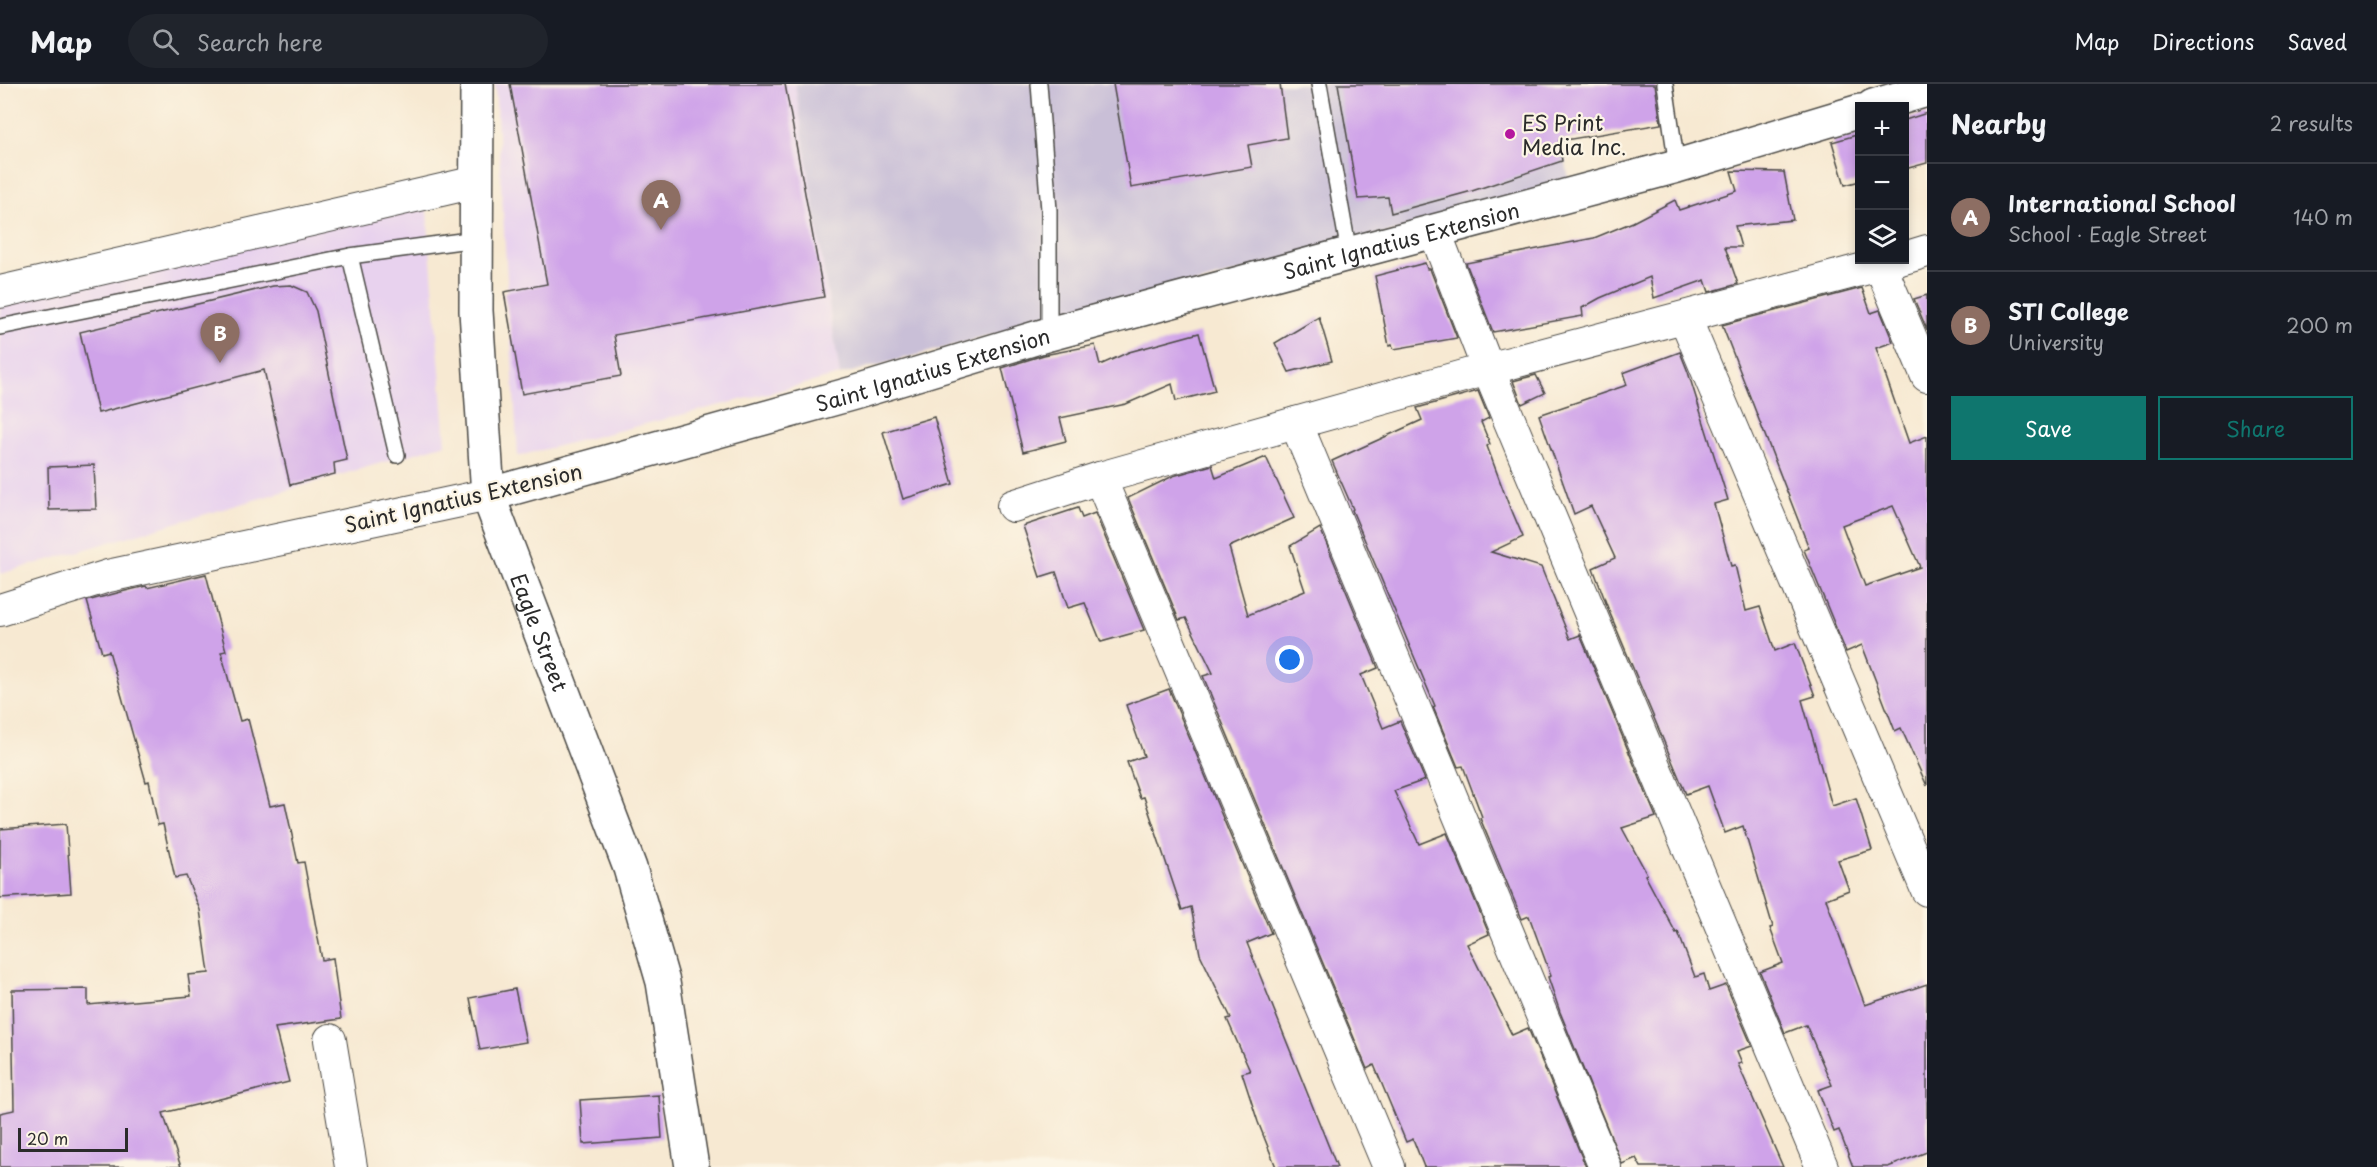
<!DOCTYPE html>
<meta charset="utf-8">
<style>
:root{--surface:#171b24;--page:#20242c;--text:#f1f3f6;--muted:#9ea1a6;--line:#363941;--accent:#0f766e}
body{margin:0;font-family:"Playpen Sans",sans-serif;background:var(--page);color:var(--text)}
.controls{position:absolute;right:18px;top:18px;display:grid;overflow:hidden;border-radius:0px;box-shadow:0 3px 9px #0003}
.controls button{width:54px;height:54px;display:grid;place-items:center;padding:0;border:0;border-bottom:2px solid var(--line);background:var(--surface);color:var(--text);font:30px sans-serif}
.scale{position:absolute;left:18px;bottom:15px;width:110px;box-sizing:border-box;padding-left:6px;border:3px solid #2b2b2b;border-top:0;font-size:16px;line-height:21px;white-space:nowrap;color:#2b2b2b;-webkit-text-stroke:4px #fcf5e5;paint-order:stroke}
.you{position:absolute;left:1290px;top:576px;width:21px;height:21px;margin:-15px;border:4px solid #fff;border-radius:50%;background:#1a73e8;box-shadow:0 0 0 9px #1a73e833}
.badge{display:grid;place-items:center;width:39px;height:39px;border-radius:50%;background:var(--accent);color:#fff;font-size:20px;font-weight:700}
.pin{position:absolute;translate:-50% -50px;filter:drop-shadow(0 2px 3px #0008)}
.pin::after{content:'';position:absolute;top:32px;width:21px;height:18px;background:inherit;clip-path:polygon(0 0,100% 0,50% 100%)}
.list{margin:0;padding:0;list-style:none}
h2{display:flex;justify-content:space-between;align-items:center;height:78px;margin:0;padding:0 24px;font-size:26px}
h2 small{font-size:20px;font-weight:400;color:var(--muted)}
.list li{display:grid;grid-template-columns:39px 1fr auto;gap:18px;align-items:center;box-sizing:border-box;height:108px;padding:0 24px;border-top:2px solid var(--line)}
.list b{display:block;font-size:22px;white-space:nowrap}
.list p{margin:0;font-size:20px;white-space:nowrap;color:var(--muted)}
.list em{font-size:20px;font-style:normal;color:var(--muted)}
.actions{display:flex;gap:12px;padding:18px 24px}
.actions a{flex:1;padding:14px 0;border:2px solid var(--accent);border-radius:0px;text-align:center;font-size:21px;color:var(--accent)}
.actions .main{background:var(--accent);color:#fff}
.icon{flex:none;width:33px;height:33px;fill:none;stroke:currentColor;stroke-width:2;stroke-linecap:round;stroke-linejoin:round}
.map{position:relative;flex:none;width:1927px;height:1083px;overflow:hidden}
header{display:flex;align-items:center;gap:36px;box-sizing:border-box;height:84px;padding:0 30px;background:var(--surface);border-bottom:2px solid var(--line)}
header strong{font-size:28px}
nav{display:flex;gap:33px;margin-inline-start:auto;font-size:21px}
.search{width:420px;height:54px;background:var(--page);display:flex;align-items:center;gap:15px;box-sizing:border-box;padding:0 21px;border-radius:33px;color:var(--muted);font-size:22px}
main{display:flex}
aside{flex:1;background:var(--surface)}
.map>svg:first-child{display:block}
.built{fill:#e8d2ee}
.industrial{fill:#c9bfd7}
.building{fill:#cfa3e9;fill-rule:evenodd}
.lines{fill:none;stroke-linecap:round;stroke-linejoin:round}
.service-casing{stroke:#4a4844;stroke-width:18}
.minor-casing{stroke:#4a4844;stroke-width:34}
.tertiary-casing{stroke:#4a4844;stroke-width:36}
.service{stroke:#fff;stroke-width:15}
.minor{stroke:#fff;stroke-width:32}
.tertiary{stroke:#fff;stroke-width:33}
.poi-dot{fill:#b5179e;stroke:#fcf5e5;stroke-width:2}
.labels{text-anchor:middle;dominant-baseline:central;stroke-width:4.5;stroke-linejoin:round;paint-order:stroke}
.poi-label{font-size:21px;fill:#2b2b2b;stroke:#fcf5e5;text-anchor:start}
.street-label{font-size:21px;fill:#2b2b2b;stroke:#fcf5e5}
</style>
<header>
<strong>Map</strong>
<div class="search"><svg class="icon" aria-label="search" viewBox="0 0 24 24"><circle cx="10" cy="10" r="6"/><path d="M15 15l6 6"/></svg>Search here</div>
<nav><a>Map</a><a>Directions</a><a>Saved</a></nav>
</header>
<main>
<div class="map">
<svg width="1927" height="1083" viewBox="0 0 1927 1083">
<rect width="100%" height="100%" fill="#fcf5e5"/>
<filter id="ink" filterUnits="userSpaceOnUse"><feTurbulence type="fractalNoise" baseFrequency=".0167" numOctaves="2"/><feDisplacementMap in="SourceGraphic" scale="12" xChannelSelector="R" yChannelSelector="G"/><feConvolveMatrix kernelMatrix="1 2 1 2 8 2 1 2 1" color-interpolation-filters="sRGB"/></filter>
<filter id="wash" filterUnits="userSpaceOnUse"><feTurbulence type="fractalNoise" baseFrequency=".008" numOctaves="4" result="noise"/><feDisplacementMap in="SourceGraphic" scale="24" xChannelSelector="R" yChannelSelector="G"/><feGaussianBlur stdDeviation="1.35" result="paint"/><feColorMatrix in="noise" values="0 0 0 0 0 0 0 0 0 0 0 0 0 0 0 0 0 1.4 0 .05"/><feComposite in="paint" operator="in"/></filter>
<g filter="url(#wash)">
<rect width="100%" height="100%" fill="#f7e9d2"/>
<g class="built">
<path d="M495 0H795L840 291 518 372Z"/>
<path d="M425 103 446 360 0 490V197Z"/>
</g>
<path class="industrial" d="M795 0H1552L1570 102 840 291Z"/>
<g id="blocks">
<g class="building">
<path d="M510 0H785L824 213 614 251 621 292 522 310 504 208 547 200Z"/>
<path d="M1113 0H1280L1287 54 1248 61 1252 83 1131 104Z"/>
<path d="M1338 0H1655L1661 40 1559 57 1562 77 1472 107 1391 129 1388 113 1358 115Z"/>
<path d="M1927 29V79L1905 85V36Z"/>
<path d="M1860 50V97L1845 101 1832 58Z"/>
<path d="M1731 87 1784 88 1793 136 1735 142 1741 163H1725L1738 200 1709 208 1705 196 1654 214 1650 193 1600 214 1582 224 1583 232 1493 248 1466 179 1594 154 1633 138 1675 116 1679 126 1737 107Z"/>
<path d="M1425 179 1427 185H1430L1457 254 1394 265 1392 261 1389 262 1375 192Z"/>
<path d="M291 201 307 208 316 227 347 376 334 379 335 390 290 401 264 286 98 329 80 248 273 202Z"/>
<path d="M1862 204 1871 229 1880 226 1893 258 1876 264 1909 359 1927 352V702L1901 644 1895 647 1862 561 1846 568 1804 466 1809 464 1722 241ZM1893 422 1920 483 1865 502 1842 441Z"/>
<path d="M1927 211V246L1914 215Z"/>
<path d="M1319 233 1332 277 1289 288 1275 259Z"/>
<path d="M1199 249 1215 307 1176 317 1172 300 1126 320 1060 334 1066 357 1023 368 1002 284 1044 271 1095 261 1100 281 1129 268Z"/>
<path d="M1680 268 1688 288 1728 416 1714 420 1731 482 1735 481 1746 527 1760 523 1775 567 1795 559 1815 612 1802 616 1832 722 1856 714 1872 766 1838 776 1849 806 1826 815 1865 921 1927 900V1068L1888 1083H1853L1839 1046 1834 1048 1818 1006 1832 1001 1806 941 1785 949 1760 888 1783 879 1770 844 1773 843 1743 742 1725 749 1708 702 1686 710 1609 527 1593 484 1615 474 1591 422 1574 430 1539 331 1627 301 1623 289Z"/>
<path d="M1536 291 1545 309 1522 320 1513 297Z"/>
<path d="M1478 307 1489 334 1481 338 1490 360 1487 362 1511 427H1512L1523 453 1491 468 1541 483 1570 555 1580 551 1656 733 1622 744 1647 790 1645 791 1676 849 1678 848 1695 893 1704 890 1709 907 1726 901 1752 962 1737 967 1742 979 1738 980 1783 1083H1641L1636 1074 1622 1080 1560 928 1548 893 1551 892 1529 832 1522 835 1480 734 1482 733 1463 682 1458 683 1433 623 1435 622 1352 426 1353 425 1332 377 1422 336 1417 324Z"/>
<path d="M934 333 953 400 903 415 883 348Z"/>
<path d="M1266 373 1294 434 1229 463 1248 531 1305 507 1290 462 1320 444 1378 584 1361 591 1383 644 1400 637 1425 696 1394 707 1419 760 1447 749 1489 850 1467 860 1512 951 1528 944 1586 1083H1424L1413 1055 1406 1058 1374 981 1367 985 1203 592 1213 589 1186 534 1179 536 1128 414 1173 392 1212 381 1216 394Z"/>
<path d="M94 381 96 425 49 426 48 383Z"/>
<path d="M1078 424 1082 434 1095 429 1144 546 1101 558 1085 519 1068 524 1056 488 1040 493 1023 442Z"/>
<path d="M206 490 226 567 221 568 240 637 248 635 270 722 285 719 298 779 304 778 322 876 333 874 341 935 275 944 289 998 163 1029 181 1083H0V1029L14 1026 12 906 88 905V921L191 912 188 891 209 889 200 826 186 792 175 794 163 740 158 741 149 697 146 698 109 567 102 569 87 517 121 508 146 502 147 504Z"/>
<path d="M1169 605 1271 849 1247 859 1337 1083H1276L1258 1038 1242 989 1250 987 1227 935 1231 934 1200 870 1191 823 1182 826 1144 713 1140 714 1127 678 1144 672 1126 621Z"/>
<path d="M66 740 71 809 0 814V745Z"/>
<path d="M515 905 526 958 480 966 470 914Z"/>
<path d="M659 1011 662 1054 583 1060 580 1016Z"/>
</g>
</g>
</g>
<g filter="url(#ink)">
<use href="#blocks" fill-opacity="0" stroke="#4a4844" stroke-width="1.5"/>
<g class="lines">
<g class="service-casing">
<g id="service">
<path d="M1039 0 1049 126V250"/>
<path d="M1319 0 1349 169"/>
<path d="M1665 0 1677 82"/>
<path d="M350 172 397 371"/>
<path d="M0 243 350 172 476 155"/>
</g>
</g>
<g class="minor-casing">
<g id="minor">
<path d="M1435 148 1488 285 1822 1083"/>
<path d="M1904 174 1927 167"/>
<path d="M1880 181 1927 292"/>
<path d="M0 208 476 98"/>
<path d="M1685 234 1927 806"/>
<path d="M1296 339 1605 1083"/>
<path d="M1100 394 1389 1083"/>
<path d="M1013 422 1100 394 1488 285 1898 176"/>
<path d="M0 526 108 492 488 411"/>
<path d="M330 956 351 1083"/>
</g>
</g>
<g class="tertiary-casing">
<g id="tertiary">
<path id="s1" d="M477 0 476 227 488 411 630 784 663 898 692 1083"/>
<path d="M1873 22 1927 6"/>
<path id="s2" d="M488 411 854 309 1049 250 1677 82 1860 27"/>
</g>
</g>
<use href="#service" class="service"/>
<use href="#minor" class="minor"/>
<use href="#tertiary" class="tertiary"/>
</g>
</g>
<circle class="poi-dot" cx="1510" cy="50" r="6"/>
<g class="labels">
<g class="poi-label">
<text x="1522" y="38">ES Print<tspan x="1522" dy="24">Media Inc.</tspan></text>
</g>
<g class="street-label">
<text stroke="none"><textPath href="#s2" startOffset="948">Saint Ignatius Extension</textPath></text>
<text stroke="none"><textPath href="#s2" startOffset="462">Saint Ignatius Extension</textPath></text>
<text transform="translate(463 413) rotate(-13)">Saint Ignatius Extension</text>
<text stroke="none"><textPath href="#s1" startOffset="558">Eagle Street</textPath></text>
</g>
</g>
</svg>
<div class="controls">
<button>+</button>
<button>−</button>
<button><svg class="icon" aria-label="layers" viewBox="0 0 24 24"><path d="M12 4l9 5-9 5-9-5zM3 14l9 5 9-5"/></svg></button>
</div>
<div class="scale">20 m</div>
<div class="you"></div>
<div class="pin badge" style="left:661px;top:146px;background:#8d6e63">A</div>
<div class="pin badge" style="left:220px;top:279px;background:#8d6e63">B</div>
</div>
<aside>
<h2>Nearby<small>2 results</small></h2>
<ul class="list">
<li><span class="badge" style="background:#8d6e63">A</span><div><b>International School</b><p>School · Eagle Street</p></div><em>140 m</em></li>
<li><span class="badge" style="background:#8d6e63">B</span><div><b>STI College</b><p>University</p></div><em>200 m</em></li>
</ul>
<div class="actions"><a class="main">Save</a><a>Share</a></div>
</aside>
</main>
